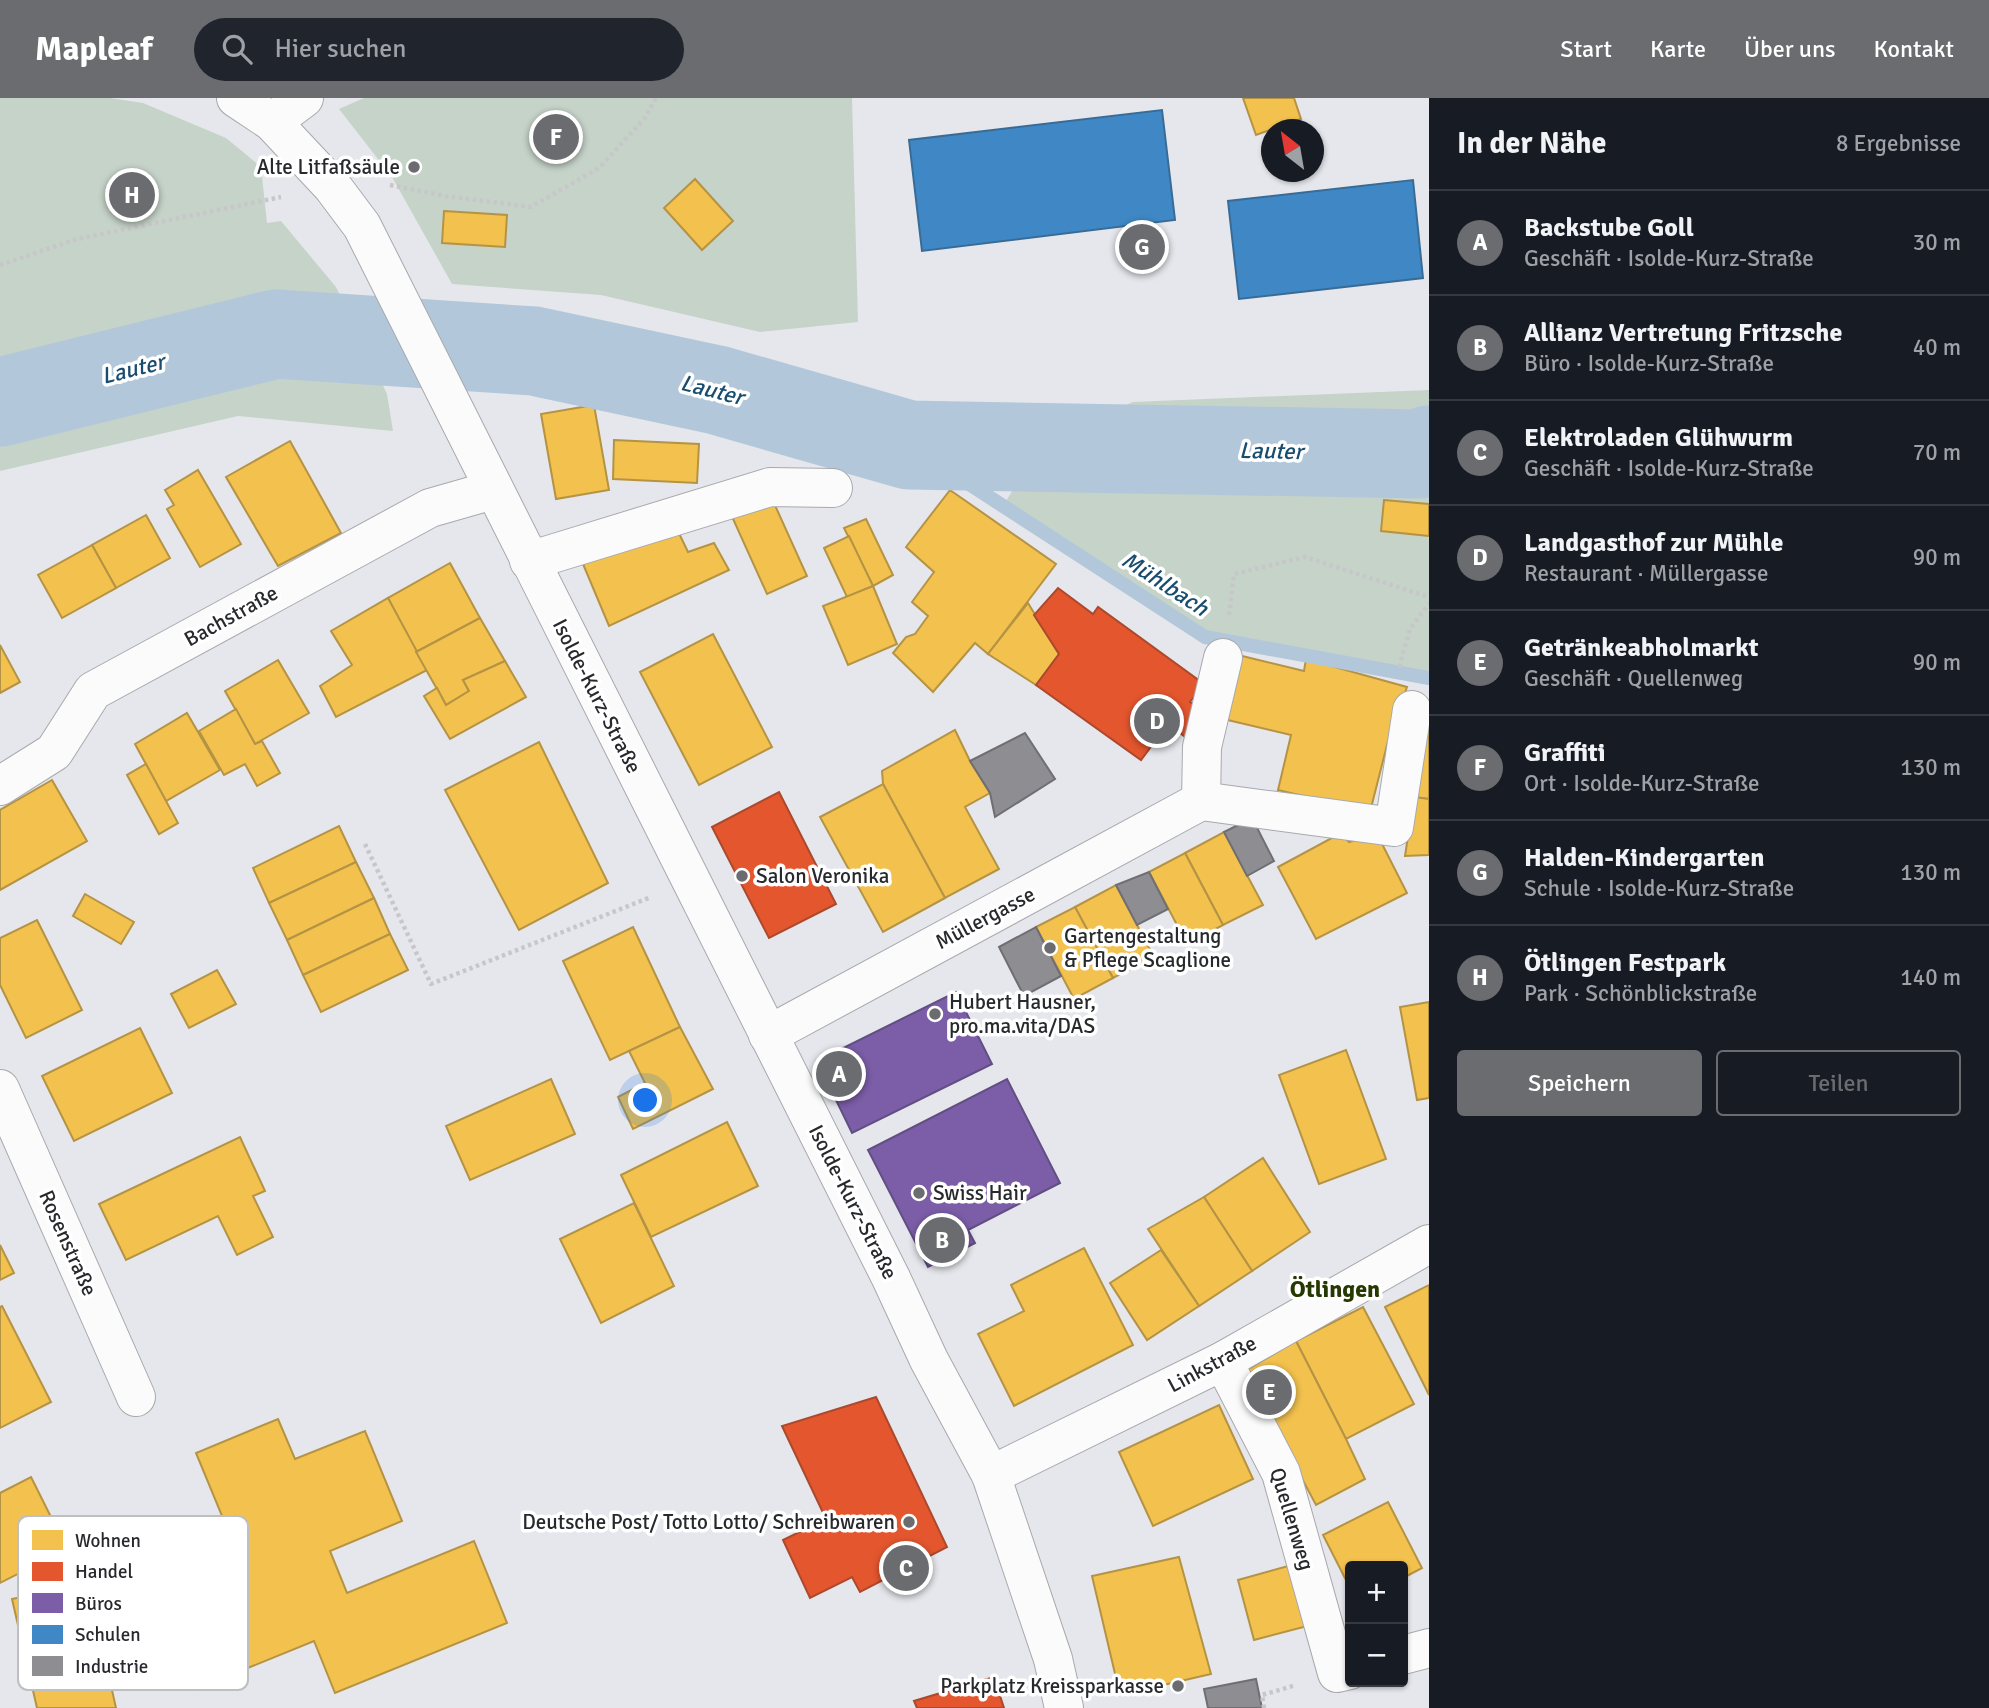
<!DOCTYPE html>
<html lang="de">
<meta charset="utf-8">
<style>
:root{--surface:#171b24;--page:#20242c;--text:#f1f3f6;--muted:#9ea1a6;--line:#363941;--accent:#6a6c6f}
body{margin:0;font-family:Signika,sans-serif;background:var(--page);color:var(--text)}
.controls{position:absolute;right:21px;bottom:21px;display:grid;overflow:hidden;border-radius:7px;box-shadow:0 2px 5px #0004}
.controls button{width:63px;height:63px;display:grid;place-items:center;padding:0;border:0;border-bottom:2px solid var(--line);background:var(--surface);color:var(--text);font:35px sans-serif}
.compass{position:absolute;left:1261px;top:21px;width:63px;height:63px;border-radius:50%;background:var(--surface);box-shadow:0 2px 5px #0004;rotate:329deg}
.you{position:absolute;left:646px;top:1003px;width:24px;height:24px;margin:-18px;border:5px solid #fff;border-radius:50%;background:#1a73e8;box-shadow:0 0 0 10px #1a73e833}
.badge{display:grid;place-items:center;width:46px;height:46px;border-radius:50%;background:var(--accent);color:#fff;font-size:23px;font-weight:700}
.pin{position:absolute;translate:-50% -50%;border:4px solid #fff;box-shadow:0 2px 7px #0006}
.list{margin:0;padding:0;list-style:none}
h2{display:flex;justify-content:space-between;align-items:center;height:91px;margin:0;padding:0 28px;font-size:30px}
h2 small{font-size:23px;font-weight:400;color:var(--muted)}
.list li{display:grid;grid-template-columns:46px 1fr auto;gap:21px;align-items:center;box-sizing:border-box;height:105px;padding:0 28px;border-top:2px solid var(--line)}
.list b{display:block;font-size:26px;white-space:nowrap}
.list p{margin:0;font-size:23px;white-space:nowrap;color:var(--muted)}
.list em{font-size:23px;font-style:normal;color:var(--muted)}
.actions{display:flex;gap:14px;padding:21px 28px}
.actions a{flex:1;padding:16px 0;border:2px solid var(--accent);border-radius:7px;text-align:center;font-size:24px;color:var(--accent)}
.actions .main{background:var(--accent);color:#fff}
.icon{flex:none;width:38px;height:38px;fill:none;stroke:currentColor;stroke-width:2;stroke-linecap:round;stroke-linejoin:round}
.map{position:relative;flex:none;width:1429px;height:1610px;overflow:hidden}
header{display:flex;align-items:center;gap:42px;box-sizing:border-box;height:98px;padding:0 35px;background:var(--accent);color:#fff}
header strong{font-size:33px}
nav{display:flex;gap:38px;margin-inline-start:auto;font-size:24px}
.search{width:490px;height:63px;background:var(--page);display:flex;align-items:center;gap:18px;box-sizing:border-box;padding:0 24px;border-radius:38px;color:var(--muted);font-size:26px}
main{display:flex}
aside{flex:1;background:var(--surface)}
.map>svg:first-child{display:block}
.green{fill:#c6d3c9}
.homes{fill:#f2c14e;stroke:#b59344;stroke-width:2}
.shops{fill:#e4572e;stroke:#ac492d;stroke-width:2}
.offices{fill:#7b5ea7;stroke:#624e82;stroke-width:2}
.schools{fill:#3f88c5;stroke:#386c97;stroke-width:2}
.industry{fill:#8d8d92;stroke:#6f6f73;stroke-width:2}
.lines{fill:none;stroke-linecap:round;stroke-linejoin:round}
.stream{stroke:#b2c8da;stroke-width:14}
.river{stroke:#b2c8da;stroke-width:89}
.minor-casing{stroke:#a8a9ad;stroke-width:40}
.path{stroke:#c7c7c9;stroke-width:4.5;stroke-dasharray:3.5 3.5;stroke-linecap:butt}
.minor{stroke:#fbfbfc;stroke-width:38}
.poi-dot{fill:#6a6c6f;stroke:#fff;stroke-width:2.5}
.labels{text-anchor:middle;dominant-baseline:central;stroke-width:7;stroke-linejoin:round;paint-order:stroke}
.poi-label{font-size:21px;fill:#28292c;stroke:#fff;text-anchor:start}
.street-label{font-size:21px;fill:#28292c;stroke:#fff}
.water-label{font-size:23px;font-style:italic;fill:#184d70;stroke:#fff}
.quarter-label{font-size:24px;font-weight:bold;fill:#273902;stroke:#fff}
.key{fill:#fff;stroke:#bebfc0;stroke-width:2}
.key-label{font-size:19px;fill:#28292c}
</style>
<header>
<strong>Mapleaf</strong>
<div class="search"><svg class="icon" aria-label="search" viewBox="0 0 24 24"><circle cx="10" cy="10" r="6"/><path d="M15 15l6 6"/></svg>Hier suchen</div>
<nav><a>Start</a><a>Karte</a><a>Über uns</a><a>Kontakt</a></nav>
</header>
<main>
<div class="map">
<svg width="1429" height="1610" viewBox="0 0 1429 1610">
<rect width="100%" height="100%" fill="#e6e7ec"/>
<g class="green">
<path d="M0 0H110L143 5 226 40 261 69 267 125 281 123 336 189 387 296 393 333 238 318 0 373Z"/>
<path d="M364 0H852L858 224 760 234 601 197 452 186 392 79 339 11Z"/>
<path d="M1429 292V580L1205 539 1003 408 1017 385 982 369 1133 304Z"/>
</g>
<g class="homes">
<path d="M1243 0H1294L1301 21 1256 37Z"/>
<path d="M695 81 733 123 702 152 664 110Z"/>
<path d="M444 113 507 117 505 149 442 145Z"/>
<path d="M594 307 609 392 556 401 541 316Z"/>
<path d="M614 342 699 346 697 385 613 381Z"/>
<path d="M290 343 341 435 278 468 226 379Z"/>
<path d="M198 372 241 446 200 469 167 411 174 407 165 392Z"/>
<path d="M950 392 1056 466 988 556 975 545 933 594 893 555 906 539 915 536 928 518 912 504 934 474 906 449Z"/>
<path d="M769 394 807 478 767 496 729 412Z"/>
<path d="M1384 402 1429 406V438L1381 433Z"/>
<path d="M146 417 170 460 116 490 92 447Z"/>
<path d="M866 421 893 477 873 488 844 430Z"/>
<path d="M676 429 688 454 714 445 729 472 609 528 583 466Z"/>
<path d="M849 438 873 488 847 499 824 450Z"/>
<path d="M92 447 116 490 62 520 38 477Z"/>
<path d="M450 465 480 520 416 554 388 500Z"/>
<path d="M873 488 897 546 848 567 823 508Z"/>
<path d="M388 500 427 572 336 619 320 588 352 567 331 533Z"/>
<path d="M1028 505 1059 556 1036 587 988 556Z"/>
<path d="M480 520 505 563 463 582 469 593 446 607 416 554Z"/>
<path d="M713 536 772 649 699 687 640 574Z"/>
<path d="M0 547 20 584 0 595Z"/>
<path d="M1234 556 1304 573 1306 561 1407 589 1387 647 1370 714 1278 692 1291 637 1219 620Z"/>
<path d="M278 562 309 615 255 646 225 593Z"/>
<path d="M505 563 526 599 450 641 424 598 437 590 446 607 469 593 463 582Z"/>
<path d="M1429 606V701L1414 699Z"/>
<path d="M236 611 255 646 262 643 280 675 257 688 245 666 224 677 199 633Z"/>
<path d="M187 615 220 672 166 703 135 646Z"/>
<path d="M955 632 970 663 990 695 965 709 999 771 945 800 883 686 882 673Z"/>
<path d="M539 644 608 785 519 832 445 692Z"/>
<path d="M146 666 178 725 159 736 127 677Z"/>
<path d="M52 682 87 743 0 792V712Z"/>
<path d="M883 686 945 800 883 834 820 719Z"/>
<path d="M1414 699 1429 701V757L1405 758Z"/>
<path d="M339 728 356 764 269 805 253 770Z"/>
<path d="M1224 734 1263 807 1223 827 1185 755Z"/>
<path d="M1341 735 1349 744 1377 736 1407 795 1316 841 1278 769Z"/>
<path d="M1185 755 1223 827 1187 846 1149 774Z"/>
<path d="M356 764 374 800 287 842 269 805Z"/>
<path d="M1116 787 1154 859 1113 880 1075 809Z"/>
<path d="M85 796 134 824 121 846 73 818Z"/>
<path d="M374 800 390 836 303 877 287 842Z"/>
<path d="M1075 809 1113 880 1074 901 1036 829Z"/>
<path d="M37 822 82 912 26 940 0 887V840Z"/>
<path d="M633 829 680 929 610 962 563 863Z"/>
<path d="M390 836 408 872 321 914 303 877Z"/>
<path d="M217 872 236 906 189 930 171 896Z"/>
<path d="M1429 904V1000L1417 1002 1400 909Z"/>
<path d="M680 929 713 991 633 1031 618 999 645 985 629 953Z"/>
<path d="M140 930 172 995 74 1043 42 978Z"/>
<path d="M1346 952 1386 1061 1319 1086 1279 977Z"/>
<path d="M551 981 575 1036 470 1082 446 1028Z"/>
<path d="M727 1024 758 1088 651 1139 621 1077Z"/>
<path d="M240 1039 265 1093 253 1098 273 1139 237 1157 218 1118 126 1162 99 1106Z"/>
<path d="M1263 1060 1310 1134 1252 1173 1204 1099Z"/>
<path d="M1204 1099 1252 1173 1199 1208 1148 1131Z"/>
<path d="M634 1105 674 1188 601 1225 560 1141Z"/>
<path d="M0 1147 14 1175 0 1182Z"/>
<path d="M1084 1150 1133 1247 1014 1308 978 1236 1024 1213 1011 1187Z"/>
<path d="M1161 1152 1199 1208 1147 1242 1110 1185Z"/>
<path d="M1429 1187V1297L1385 1209Z"/>
<path d="M2 1208 51 1304 0 1330V1209Z"/>
<path d="M1363 1209 1414 1306 1346 1341 1296 1243Z"/>
<path d="M1296 1243 1346 1341 1365 1381 1316 1407 1245 1273Z"/>
<path d="M1219 1307 1253 1381 1153 1428 1119 1354Z"/>
<path d="M278 1321 295 1361 365 1333 402 1423 330 1453 347 1495 474 1443 507 1525 335 1595 314 1543 194 1592 161 1510 246 1476 196 1355Z"/>
<path d="M31 1379 67 1451 0 1485V1395Z"/>
<path d="M1388 1404 1422 1470 1403 1480V1468H1350V1490L1323 1437Z"/>
<path d="M1179 1459 1211 1576 1120 1597 1092 1478Z"/>
<path d="M1299 1465 1315 1526 1254 1542 1238 1482Z"/>
<path d="M88 1485 116 1610H37L12 1501Z"/>
</g>
<g class="shops">
<path d="M1058 490 1093 516 1098 509 1204 586 1190 604 1206 615 1188 641 1168 626 1141 662 1036 587 1059 556 1034 517Z"/>
<path d="M779 694 836 806 769 840 712 729Z"/>
<path d="M876 1299 947 1449 860 1494 852 1479 810 1500 783 1442 826 1421 782 1328Z"/>
<path d="M994 1579 1004 1610H917L914 1603Z"/>
</g>
<g class="offices">
<path d="M956 894 992 966 852 1035 817 963Z"/>
<path d="M1007 981 1060 1085 968 1132 975 1145 928 1169 868 1052Z"/>
</g>
<g class="schools">
<path d="M1162 12 1175 122 922 153 909 42Z"/>
<path d="M1413 82 1423 180 1239 201 1228 103Z"/>
</g>
<g class="industry">
<path d="M1025 635 1055 681 995 719 990 695 970 663Z"/>
<path d="M1252 720 1274 763 1247 778 1224 734Z"/>
<path d="M1149 774 1168 811 1137 827 1116 787Z"/>
<path d="M1036 829 1061 878 1024 898 999 849Z"/>
<path d="M1256 1581 1262 1610H1208L1204 1591Z"/>
</g>
<g class="lines">
<path class="stream" d="M909 347 1205 539 1429 580"/>
<path class="river" d="M0 304 276 236 534 253 717 292 909 347 1420 356 1429 352"/>
<g class="minor-casing">
<g id="minor">
<path d="M236 0 272 24 332 88 362 128 891 1180 929 1262 991 1377 1053 1561 1064 1610"/>
<path d="M272 24 304 0"/>
<path d="M529 463 770 389 833 390"/>
<path d="M0 688 54 654 93 593 430 410 493 392"/>
<path d="M1201 703 1202 649 1223 560"/>
<path d="M768 937 1201 703 1394 729 1412 612"/>
<path d="M0 991 136 1299"/>
<path d="M1223 1263 1281 1375 1337 1575 1350 1572"/>
<path d="M991 1377 1223 1263 1429 1146"/>
<path d="M1403 1557 1429 1550"/>
</g>
</g>
<g class="path">
<path d="M390 87 445 98 531 109 599 70 645 20 656 0"/>
<path d="M0 167 77 141 281 99"/>
<path d="M1229 517 1234 476 1305 459 1429 499"/>
<path d="M1399 569 1410 531 1429 505"/>
<path d="M365 746 431 886 651 799"/>
<path d="M1264 1610 1262 1597 1296 1587"/>
</g>
<use href="#minor" class="minor"/>
</g>
<g class="poi-dot">
<circle cx="414" cy="69" r="7"/>
<circle cx="742" cy="778" r="7"/>
<circle cx="1050" cy="850" r="7"/>
<circle cx="935" cy="916" r="7"/>
<circle cx="919" cy="1095" r="7"/>
<circle cx="909" cy="1424" r="7"/>
<circle cx="1178" cy="1588" r="7"/>
</g>
<g class="labels">
<g class="poi-label">
<text x="400" y="69" text-anchor="end">Alte Litfaßsäule</text>
<text x="756" y="778">Salon Veronika</text>
<text x="1064" y="838">Gartengestaltung<tspan x="1064" dy="24">&amp; Pflege Scaglione</tspan></text>
<text x="949" y="904">Hubert Hausner,<tspan x="949" dy="24">pro.ma.vita/DAS</tspan></text>
<text x="933" y="1095">Swiss Hair</text>
<text x="895" y="1424" text-anchor="end">Deutsche Post/ Totto Lotto/ Schreibwaren</text>
<text x="1164" y="1588" text-anchor="end">Parkplatz Kreissparkasse</text>
</g>
<g class="street-label">
<text transform="translate(231 518) rotate(-29)">Bachstraße</text>
<text transform="translate(597 598) rotate(63)">Isolde-Kurz-Straße</text>
<text transform="translate(985 820) rotate(-28)">Müllergasse</text>
<text transform="translate(853 1104) rotate(63)">Isolde-Kurz-Straße</text>
<text transform="translate(68 1145) rotate(66)">Rosenstraße</text>
<text transform="translate(1212 1266) rotate(-28)">Linkstraße</text>
<text transform="translate(1292 1421) rotate(73)">Quellenweg</text>
</g>
<g class="water-label">
<text transform="translate(133 271) rotate(-14)">Lauter</text>
<text transform="translate(712 292) rotate(14)">Lauter</text>
<text transform="translate(1271 353) rotate(1)">Lauter</text>
<text transform="translate(1165 486) rotate(33)">Mühlbach</text>
</g>
<g class="quarter-label">
<text x="1335" y="1191">Ötlingen</text>
</g>
</g>
<rect x="18" y="1418" width="230" height="174" rx="10" class="key"/>
<rect x="32" y="1432" width="31" height="20" fill="#f2c14e"/>
<rect x="32" y="1464" width="31" height="19" fill="#e4572e"/>
<rect x="32" y="1495" width="31" height="20" fill="#7b5ea7"/>
<rect x="32" y="1527" width="31" height="19" fill="#3f88c5"/>
<rect x="32" y="1558" width="31" height="20" fill="#8d8d92"/>
<g class="key-label">
<text x="75" y="1449">Wohnen</text>
<text x="75" y="1480">Handel</text>
<text x="75" y="1512">Büros</text>
<text x="75" y="1543">Schulen</text>
<text x="75" y="1575">Industrie</text>
</g>
</svg>
<div class="controls">
<button>+</button>
<button>−</button>
</div>
<svg class="compass" viewBox="-18 -18 36 36"><path d="M0-13l5 13h-10z" fill="#e53935"/><path d="M0 13l5-13h-10z" fill="#9ea1a6"/></svg>
<div class="you"></div>
<div class="pin badge" style="left:839px;top:976px">A</div>
<div class="pin badge" style="left:942px;top:1142px">B</div>
<div class="pin badge" style="left:906px;top:1470px">C</div>
<div class="pin badge" style="left:1157px;top:623px">D</div>
<div class="pin badge" style="left:1269px;top:1294px">E</div>
<div class="pin badge" style="left:556px;top:39px">F</div>
<div class="pin badge" style="left:1142px;top:149px">G</div>
<div class="pin badge" style="left:132px;top:97px">H</div>
</div>
<aside>
<h2>In der Nähe<small>8 Ergebnisse</small></h2>
<ul class="list">
<li><span class="badge">A</span><div><b>Backstube Goll</b><p>Geschäft · Isolde-Kurz-Straße</p></div><em>30 m</em></li>
<li><span class="badge">B</span><div><b>Allianz Vertretung Fritzsche</b><p>Büro · Isolde-Kurz-Straße</p></div><em>40 m</em></li>
<li><span class="badge">C</span><div><b>Elektroladen Glühwurm</b><p>Geschäft · Isolde-Kurz-Straße</p></div><em>70 m</em></li>
<li><span class="badge">D</span><div><b>Landgasthof zur Mühle</b><p>Restaurant · Müllergasse</p></div><em>90 m</em></li>
<li><span class="badge">E</span><div><b>Getränkeabholmarkt</b><p>Geschäft · Quellenweg</p></div><em>90 m</em></li>
<li><span class="badge">F</span><div><b>Graffiti</b><p>Ort · Isolde-Kurz-Straße</p></div><em>130 m</em></li>
<li><span class="badge">G</span><div><b>Halden-Kindergarten</b><p>Schule · Isolde-Kurz-Straße</p></div><em>130 m</em></li>
<li><span class="badge">H</span><div><b>Ötlingen Festpark</b><p>Park · Schönblickstraße</p></div><em>140 m</em></li>
</ul>
<div class="actions"><a class="main">Speichern</a><a>Teilen</a></div>
</aside>
</main>
